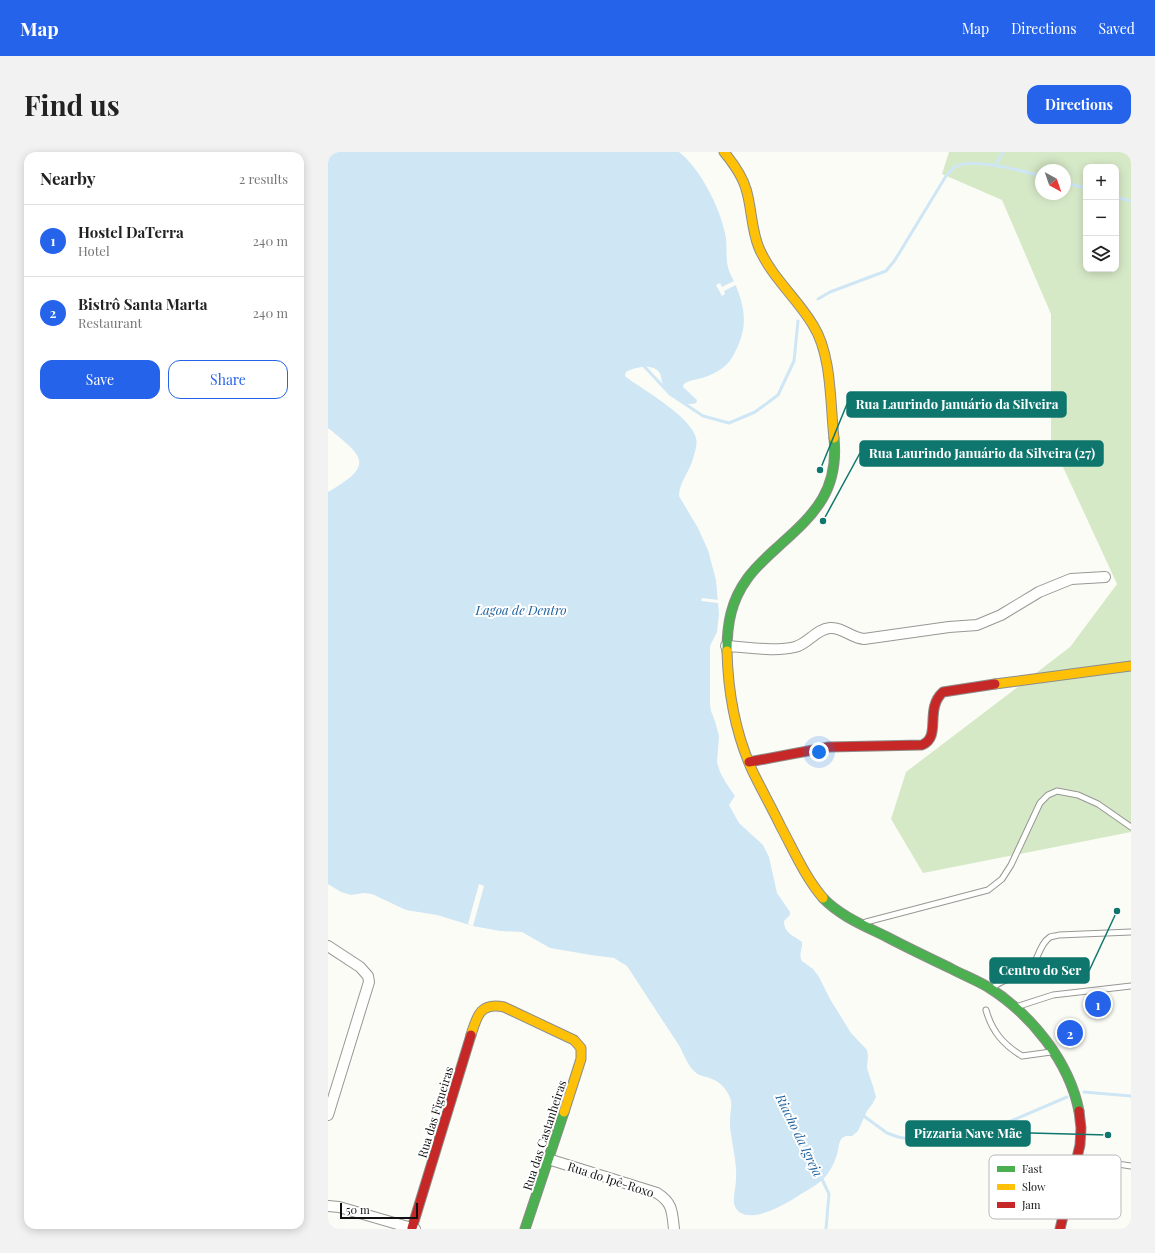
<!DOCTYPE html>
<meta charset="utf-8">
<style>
:root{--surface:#fff;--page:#f2f2f2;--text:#222;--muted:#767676;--line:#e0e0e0;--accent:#2563eb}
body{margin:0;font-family:"Playfair Display",serif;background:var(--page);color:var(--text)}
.controls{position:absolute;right:12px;top:12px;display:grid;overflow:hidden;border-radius:8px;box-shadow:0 2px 10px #0003}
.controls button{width:36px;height:36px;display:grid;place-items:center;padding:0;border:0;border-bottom:1px solid var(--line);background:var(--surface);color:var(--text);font:20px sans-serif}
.compass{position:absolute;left:707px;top:12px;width:36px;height:36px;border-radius:50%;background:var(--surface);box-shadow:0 2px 10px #0003;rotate:140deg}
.scale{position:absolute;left:12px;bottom:10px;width:78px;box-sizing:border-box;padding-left:4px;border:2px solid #111;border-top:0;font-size:11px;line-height:14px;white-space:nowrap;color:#111;-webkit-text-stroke:3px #fff;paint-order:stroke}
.you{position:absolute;left:491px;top:600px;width:14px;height:14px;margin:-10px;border:3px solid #fff;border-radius:50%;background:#1a73e8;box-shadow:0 0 0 6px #1a73e833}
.badge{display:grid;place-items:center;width:26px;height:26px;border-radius:50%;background:var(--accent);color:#fff;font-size:13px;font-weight:700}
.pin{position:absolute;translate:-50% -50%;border:2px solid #fff;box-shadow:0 1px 4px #0006}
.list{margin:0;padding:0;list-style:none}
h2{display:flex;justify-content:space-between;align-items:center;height:52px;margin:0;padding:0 16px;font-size:17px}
h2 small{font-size:13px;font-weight:400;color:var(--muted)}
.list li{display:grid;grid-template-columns:26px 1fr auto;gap:12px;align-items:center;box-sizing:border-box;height:72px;padding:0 16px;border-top:1px solid var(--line)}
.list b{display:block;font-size:15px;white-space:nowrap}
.list p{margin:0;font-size:13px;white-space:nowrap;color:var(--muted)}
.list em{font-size:13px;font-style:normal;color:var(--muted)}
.actions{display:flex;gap:8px;padding:12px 16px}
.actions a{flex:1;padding:9px 0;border:1px solid var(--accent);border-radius:12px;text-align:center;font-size:14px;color:var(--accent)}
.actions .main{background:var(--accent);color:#fff}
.icon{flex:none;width:22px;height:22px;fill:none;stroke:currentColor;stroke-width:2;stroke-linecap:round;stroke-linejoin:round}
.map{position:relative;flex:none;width:803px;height:1077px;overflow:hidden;border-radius:12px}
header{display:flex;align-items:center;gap:24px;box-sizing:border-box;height:56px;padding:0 20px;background:var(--accent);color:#fff}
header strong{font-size:19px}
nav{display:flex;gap:22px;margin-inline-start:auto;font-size:14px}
.intro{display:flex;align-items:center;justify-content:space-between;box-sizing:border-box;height:96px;padding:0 24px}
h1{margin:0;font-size:28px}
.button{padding:10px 18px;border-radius:12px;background:var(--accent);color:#fff;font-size:14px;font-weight:700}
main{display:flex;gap:24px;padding:0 24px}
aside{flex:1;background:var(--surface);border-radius:12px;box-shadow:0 2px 10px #0003}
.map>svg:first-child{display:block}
.forest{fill:#d6e9c7;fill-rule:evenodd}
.water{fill:#cfe6f5}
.pier{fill:#fcfcf7}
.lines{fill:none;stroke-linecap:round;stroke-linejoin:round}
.stream{stroke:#cfe6f5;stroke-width:3}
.lane-casing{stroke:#979795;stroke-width:7}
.street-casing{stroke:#979795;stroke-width:12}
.fast-casing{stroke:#8d8d8b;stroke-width:11}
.slow-casing{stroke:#8d8d8b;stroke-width:11}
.jam-casing{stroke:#8d8d8b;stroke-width:11}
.lane{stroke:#fffffe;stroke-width:5}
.street{stroke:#fffffe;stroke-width:10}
.fast{stroke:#4caf50;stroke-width:9}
.slow{stroke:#ffc107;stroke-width:9}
.jam{stroke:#c62828;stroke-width:9}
.labels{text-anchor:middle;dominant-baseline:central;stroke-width:4;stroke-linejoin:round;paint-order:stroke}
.street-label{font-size:12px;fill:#111;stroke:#fff}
.water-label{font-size:13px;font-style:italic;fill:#1e629e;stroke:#fff}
.key{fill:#fff;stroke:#b8b8b8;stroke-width:1}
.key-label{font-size:11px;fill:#111}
.leader{fill:none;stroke:#0f766e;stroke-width:1.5}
.callout-dot{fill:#0f766e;stroke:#fff;stroke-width:1.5}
.callout{fill:#0f766e;stroke:#0f766e;stroke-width:1.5}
.callout-label{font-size:13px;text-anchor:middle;font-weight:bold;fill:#fff}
</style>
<header>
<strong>Map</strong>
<nav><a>Map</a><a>Directions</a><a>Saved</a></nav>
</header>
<div class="intro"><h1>Find us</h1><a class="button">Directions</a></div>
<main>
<aside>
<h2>Nearby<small>2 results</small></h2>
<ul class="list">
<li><span class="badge">1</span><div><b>Hostel DaTerra</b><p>Hotel</p></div><em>240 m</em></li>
<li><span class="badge">2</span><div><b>Bistrô Santa Marta</b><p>Restaurant</p></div><em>240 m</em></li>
</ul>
<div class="actions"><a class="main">Save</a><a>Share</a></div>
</aside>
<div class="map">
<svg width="803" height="1077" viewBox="0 0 803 1077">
<rect width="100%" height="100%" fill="#fcfcf7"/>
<path class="forest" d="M621 0H803V680L595 721 563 667 578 620 742 495 789 432 723 289V162L674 48 614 22ZM758 15H788V117H758ZM713 18H737V42H713Z"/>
<path class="water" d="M0 0H351C372 16 392 56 397 81 400 92 397 104 400 115 401 121 406 128 408 134 419 161 419 179 405 204 398 217 383 224 370 227 365 228 360 229 356 232L355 235 369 248 368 251C358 256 342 243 336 234 333 230 334 224 331 220 325 211 306 215 298 220L297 224 302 228C318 239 364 266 368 286 370 292 366 303 364 310 360 321 351 332 351 344L370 376 380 398 388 428 391 462 389 480 382 494V552L383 559 387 569 391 584 389 610 392 620 398 631 407 644 401 653 411 671 435 693 441 705 449 741 462 760V763L456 769C456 782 467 784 474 790 475 797 470 802 474 809L485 817 491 825 502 847 523 881 539 898 540 904 539 916 545 934 548 945 545 951 539 959 530 979 524 984H518L514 986C511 990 511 993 510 998 508 1007 504 1017 497 1025 490 1033 479 1038 470 1044 455 1054 414 1077 406 1052 405 1044 408 1035 408 1027 409 1012 405 997 403 982 402 978 402 972 402 967 402 961 404 955 403 949 401 940 393 930 384 927 378 924 372 925 367 920 360 914 356 903 352 895L299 814 286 806 263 803 222 796 194 780 172 779 145 774 109 763 78 758 44 742 36 741 23 743 13 740 0 732V340C47 313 36 305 0 276Z"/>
<g class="pier">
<path d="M406 129 408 133 396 139 397 142 394 144 388 133 392 131 394 135Z"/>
<path d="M374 446 390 448V451L373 449Z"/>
<path d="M151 732 156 734 145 774 140 772Z"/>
</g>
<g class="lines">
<g class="stream">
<path d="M667 14 675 0"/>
<path d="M737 31 758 36"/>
<path d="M788 45 803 49"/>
<path d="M490 147 502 140 558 119 567 108 618 24C621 21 624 17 627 15 643 5 695 19 713 24"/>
<path d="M315 213 342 242 375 264 401 271 427 260 450 243 466 209 470 169"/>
<path d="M756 940 803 944"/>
<path d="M533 962 559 981 570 985 586 988H617L664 977 739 945"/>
<path d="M493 1025 501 1042 498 1077"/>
</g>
<g class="lane-casing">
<g id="lane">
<path d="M538 770 660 738 674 727 683 713 712 651 720 643 729 639 750 643 770 652 803 675"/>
<path d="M665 836C674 826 688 827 699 820 710 812 710 793 722 785 724 784 728 784 731 783L803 780"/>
<path d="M688 855 725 843 803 834"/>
<path d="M658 858C664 880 676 893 694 904L723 900"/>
<path d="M750 1006 803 1014"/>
</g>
</g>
<g class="street-casing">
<g id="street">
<path d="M398 494C419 495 446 500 467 495 480 492 488 477 502 476 515 475 523 486 536 487L621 475 649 473 673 463 711 440 743 427 777 425"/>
<path d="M0 794 32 815 40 824 41 830 0 963"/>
<path d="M220 1007 329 1041C345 1051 344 1060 346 1077"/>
<path d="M0 1054 11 1055 87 1077"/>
</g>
</g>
<g class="fast-casing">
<g id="fast">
<path d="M399 499C399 472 403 449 419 427 428 414 441 403 453 392 488 361 511 337 506 286"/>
<path d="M495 746C512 764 537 774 559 785 580 796 601 806 622 816 635 823 648 828 660 835 703 862 741 909 751 959"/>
<path d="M197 1077 236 960"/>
</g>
</g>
<g class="slow-casing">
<g id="slow">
<path d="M396 0C405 11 414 23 418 37 424 56 423 77 431 96 444 126 469 146 485 173 504 203 502 251 506 286"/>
<path d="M399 499C400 540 407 580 424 618 433 637 444 656 453 675 466 699 477 725 495 746"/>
<path d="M667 532 803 514"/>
<path d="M143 883C149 864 152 850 176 855L246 888 253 896V907L236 960"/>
</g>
</g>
<g class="jam-casing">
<g id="jam">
<path d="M421 610 501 595 594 593C614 585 596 557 615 540L667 532"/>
<path d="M84 1076 143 883"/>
<path d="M732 1077 752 993 753 976 751 959"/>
</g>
</g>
<use href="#lane" class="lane"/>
<use href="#street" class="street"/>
<use href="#fast" class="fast"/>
<use href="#slow" class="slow"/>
<use href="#jam" class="jam"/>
</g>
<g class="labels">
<g class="street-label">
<text transform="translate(107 960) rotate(-73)">Rua das Figueiras</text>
<text transform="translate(216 983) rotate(-72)">Rua das Castanheiras</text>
<text transform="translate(283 1027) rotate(18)">Rua do Ipê-Roxo</text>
</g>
<g class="water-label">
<text x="193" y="457">Lagoa de Dentro</text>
<text transform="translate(472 983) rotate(64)">Riacho da Igreja</text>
</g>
</g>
<rect x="661" y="1003" width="132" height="64" rx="6" class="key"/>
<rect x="669" y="1014" width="18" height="6" fill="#4caf50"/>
<rect x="669" y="1032" width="18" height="6" fill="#ffc107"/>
<rect x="669" y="1050" width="18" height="6" fill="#c62828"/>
<g class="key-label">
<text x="694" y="1021">Fast</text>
<text x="694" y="1039">Slow</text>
<text x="694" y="1057">Jam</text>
</g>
<path class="leader" d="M492 318L519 252M495 369L532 301M789 759L761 819M780 983L702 981"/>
<g class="callout-dot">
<circle cx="492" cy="318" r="4"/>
<circle cx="495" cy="369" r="4"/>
<circle cx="789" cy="759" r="4"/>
<circle cx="780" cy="983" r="4"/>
</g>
<g class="callout">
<rect x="519" y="240" width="219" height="25" rx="4"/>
<rect x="532" y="289" width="243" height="25" rx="4"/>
<rect x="662" y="806" width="99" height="25" rx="4"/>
<rect x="578" y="969" width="124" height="25" rx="4"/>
</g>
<g class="callout-label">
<text x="629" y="257">Rua Laurindo Januário da Silveira</text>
<text x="654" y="306">Rua Laurindo Januário da Silveira (27)</text>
<text x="712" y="823">Centro do Ser</text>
<text x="640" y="986">Pizzaria Nave Mãe</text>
</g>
</svg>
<div class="controls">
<button>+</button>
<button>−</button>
<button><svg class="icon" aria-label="layers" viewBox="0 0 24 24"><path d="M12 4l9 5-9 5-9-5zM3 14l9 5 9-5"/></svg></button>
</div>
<svg class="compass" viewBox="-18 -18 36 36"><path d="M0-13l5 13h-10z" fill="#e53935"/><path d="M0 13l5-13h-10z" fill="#767676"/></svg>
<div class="scale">50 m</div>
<div class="you"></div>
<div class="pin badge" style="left:770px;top:852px">1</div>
<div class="pin badge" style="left:742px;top:881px">2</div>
</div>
</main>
